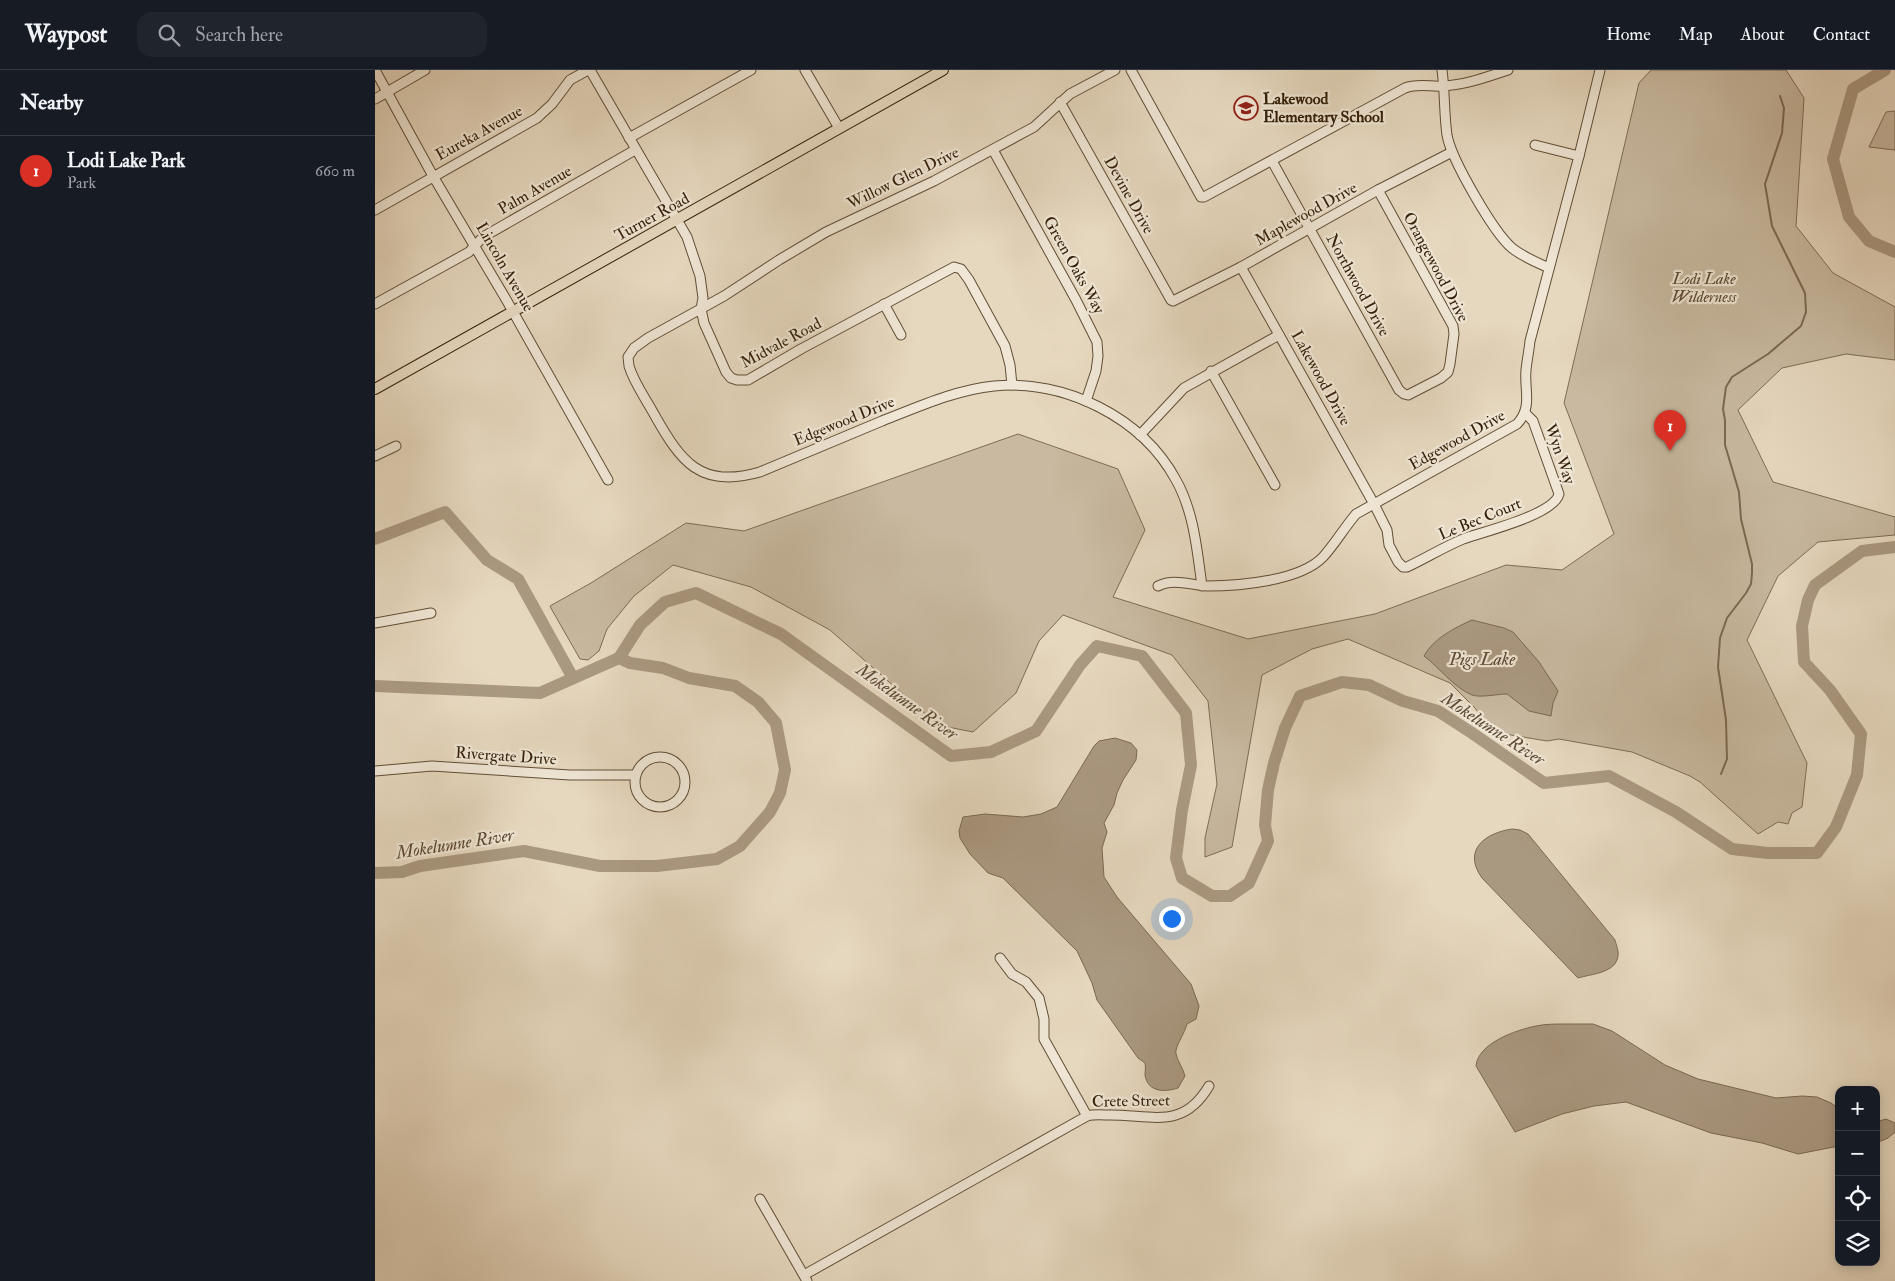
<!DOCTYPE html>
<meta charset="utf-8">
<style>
:root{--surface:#171b24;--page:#20242c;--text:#f1f3f6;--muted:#9ea1a6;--line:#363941;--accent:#d93025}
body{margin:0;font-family:"IM FELL Double Pica",serif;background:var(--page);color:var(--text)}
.controls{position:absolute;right:15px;bottom:15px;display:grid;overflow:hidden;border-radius:10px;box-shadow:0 2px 12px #0003}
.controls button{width:45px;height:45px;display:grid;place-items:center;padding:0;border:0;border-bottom:1px solid var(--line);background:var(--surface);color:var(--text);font:25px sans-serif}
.you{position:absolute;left:796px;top:848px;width:18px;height:18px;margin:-12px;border:4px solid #fff;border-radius:50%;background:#1a73e8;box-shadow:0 0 0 8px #1a73e833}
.badge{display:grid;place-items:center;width:32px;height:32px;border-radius:50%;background:var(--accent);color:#fff;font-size:16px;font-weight:700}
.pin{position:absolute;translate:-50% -41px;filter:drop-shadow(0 1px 2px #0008)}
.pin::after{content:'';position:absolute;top:26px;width:18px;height:15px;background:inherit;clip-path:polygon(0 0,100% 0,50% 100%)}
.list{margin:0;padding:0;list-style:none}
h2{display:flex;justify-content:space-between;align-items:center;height:65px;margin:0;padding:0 20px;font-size:21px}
h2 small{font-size:16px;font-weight:400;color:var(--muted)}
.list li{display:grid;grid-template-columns:32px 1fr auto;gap:15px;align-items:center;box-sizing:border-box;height:70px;padding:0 20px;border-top:1px solid var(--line)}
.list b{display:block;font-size:19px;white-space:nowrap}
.list p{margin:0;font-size:16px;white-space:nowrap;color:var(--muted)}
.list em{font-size:16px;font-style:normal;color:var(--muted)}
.icon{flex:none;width:28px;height:28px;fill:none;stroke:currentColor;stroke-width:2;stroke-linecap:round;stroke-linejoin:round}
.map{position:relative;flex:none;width:1520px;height:1211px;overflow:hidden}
header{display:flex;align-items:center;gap:30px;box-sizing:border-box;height:70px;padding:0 25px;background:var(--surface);border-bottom:1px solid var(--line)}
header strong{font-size:24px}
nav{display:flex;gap:28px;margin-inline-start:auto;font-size:18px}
.search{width:350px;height:45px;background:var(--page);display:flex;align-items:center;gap:12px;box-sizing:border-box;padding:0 18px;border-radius:15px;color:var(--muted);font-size:19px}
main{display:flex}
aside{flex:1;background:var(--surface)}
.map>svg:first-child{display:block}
.green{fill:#c8b9a0;stroke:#7e6c54}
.water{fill:#aa9981;stroke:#7b6951}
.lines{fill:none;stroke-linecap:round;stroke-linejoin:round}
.stream{stroke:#7b6951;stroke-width:2}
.river{stroke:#aa9981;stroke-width:12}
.minor-casing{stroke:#614e36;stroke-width:11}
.major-casing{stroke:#352009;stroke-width:12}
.minor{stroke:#efe6d5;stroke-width:9}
.major{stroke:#e6d8bf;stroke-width:10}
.labels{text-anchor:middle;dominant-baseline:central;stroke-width:4.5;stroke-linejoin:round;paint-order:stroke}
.poi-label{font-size:16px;font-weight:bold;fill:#352009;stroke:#efe6d5;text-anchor:start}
.street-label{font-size:16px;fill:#352009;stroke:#efe6d5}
.park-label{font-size:16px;font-style:italic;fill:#5a462f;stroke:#efe6d5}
.water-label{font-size:18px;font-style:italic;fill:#5e4a33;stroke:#efe6d5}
</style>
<header>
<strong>Waypost</strong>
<div class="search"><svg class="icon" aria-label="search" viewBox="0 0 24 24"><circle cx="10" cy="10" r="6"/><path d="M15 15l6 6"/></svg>Search here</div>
<nav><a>Home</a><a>Map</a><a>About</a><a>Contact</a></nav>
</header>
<main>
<aside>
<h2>Nearby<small></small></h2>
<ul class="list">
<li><span class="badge">1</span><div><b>Lodi Lake Park</b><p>Park</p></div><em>660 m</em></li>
</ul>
</aside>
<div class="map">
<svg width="1520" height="1211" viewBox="0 0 1520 1211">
<rect width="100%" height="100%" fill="#e6d8bf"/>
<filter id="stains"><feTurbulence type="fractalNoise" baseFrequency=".004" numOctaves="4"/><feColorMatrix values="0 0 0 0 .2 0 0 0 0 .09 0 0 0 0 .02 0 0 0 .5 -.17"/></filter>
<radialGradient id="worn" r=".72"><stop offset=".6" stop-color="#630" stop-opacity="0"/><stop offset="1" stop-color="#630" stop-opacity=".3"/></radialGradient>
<g class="green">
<path d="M1276 0H1411L1429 28 1421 156 1458 203 1520 237V290L1471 284 1407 298 1363 340 1398 412 1520 447V465L1443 472 1403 506 1372 570 1432 693 1427 737 1417 743 1413 754 1403 752 1383 764 1325 712 1315 706 1257 682 1184 669 1172 671 1124 663 1121 660 1115 659 1100 638 1075 613 973 569 937 579 887 605 857 777 830 787V768L842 714 833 631 797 585 688 545 664 571 641 623 598 662 563 655 455 560 376 517 298 495 259 526 232 559 224 581 213 590 205 589 177 540 175 536 216 513 311 453 369 461 643 364 743 399 770 460 738 527 873 569 1000 544 1131 495 1187 500 1239 464 1189 333 1264 13Z"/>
<path d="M1520 41V80L1494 77 1511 42Z"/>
</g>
<g class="water">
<path d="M1097 550 1129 558 1138 562 1164 592 1183 621 1178 633 1176 646 1154 641 1132 624C1122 624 1106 628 1097 625 1078 617 1065 598 1049 586 1058 569 1079 558 1097 550Z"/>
<path d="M740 668 756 673 762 680 761 690 748 710 742 723 739 735 729 753 732 762 727 778 729 807 742 827 816 914 824 936 821 949 812 954C810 963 799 978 801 984 803 992 808 998 810 1006L803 1018C790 1022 773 1023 770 1005 770 1001 771 997 770 993L763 988 722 930 717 913 702 881 628 808 613 803 595 784 585 768 584 761 588 747 610 744 648 747 666 744 682 737 719 676 724 671Z"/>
<path d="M1137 759 1145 760 1153 764 1240 870C1241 874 1244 881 1243 886 1241 903 1216 904 1203 908L1107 808C1087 780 1110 763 1137 759Z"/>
<path d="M1189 954H1218L1237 961 1290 995 1323 1009 1401 1028 1427 1026 1442 1027 1456 1033 1464 1039V1076L1423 1084 1387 1073 1336 1063 1251 1032 1219 1036 1187 1044 1140 1062 1101 996C1103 973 1141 960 1161 956 1170 954 1180 954 1189 954Z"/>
<path d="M1511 1049 1520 1053V1062L1513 1068 1501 1073V1052Z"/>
</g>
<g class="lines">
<path class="stream" d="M1346 704 1352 689 1351 650 1343 597 1345 568 1352 548 1371 523 1376 514 1377 503V494L1366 449 1364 422 1350 375V350L1348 339 1351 317 1357 307 1393 284 1426 256 1431 242 1430 223 1397 156 1390 114 1407 63 1409 38 1405 26"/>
<g class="river">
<path d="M1510 0 1478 19 1458 89 1474 147 1494 171 1520 182"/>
<path d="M0 469 70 442 112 490 143 509 198 608"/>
<path d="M0 616 165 623 244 588"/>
<path d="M0 803 27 802 45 796 149 781 225 796H282L342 789 365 776 395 742 405 723 410 700 401 653 383 632 360 616 314 608 288 598 255 593 244 588 265 555 290 532 321 523 406 564 576 686 616 682 661 661 705 595 722 576 767 586 811 643 816 695 807 740 801 788 807 808 837 826H855L874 813 893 771 890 755 893 720 899 693 910 658 925 626 967 612 994 615 1028 631 1063 641 1097 663 1169 713 1234 706 1301 742 1357 779 1393 783H1442L1461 757 1482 705 1486 664 1455 620 1429 592 1427 556 1433 530 1440 515 1487 481 1520 477"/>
</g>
<g class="minor-casing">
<g id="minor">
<path d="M0 0 58 106 132 231 233 410"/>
<path d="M215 0 312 167 325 206 328 228 326 239 329 253 351 302 356 308 362 310H373L426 279 579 197 586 199 594 210 630 276 635 295 637 315"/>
<path d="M430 0 464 58"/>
<path d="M740 0 695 24 659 57 559 111 451 162 404 190 349 226 273 268 259 278 253 287 254 296C259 313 271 329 279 344 306 392 325 419 385 402 426 385 467 368 507 351 543 337 580 320 619 316 689 309 767 347 801 410 819 442 822 480 827 516"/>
<path d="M756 0 826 127H829L1030 18C1043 13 1055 17 1068 16 1090 15 1112 7 1133 0"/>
<path d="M1067 0C1070 22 1069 44 1072 65 1076 89 1119 163 1137 178 1148 187 1161 192 1174 198"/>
<path d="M0 29 50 0"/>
<path d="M685 32 796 230 798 231 866 197 1003 120 1077 82"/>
<path d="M254 68 376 0"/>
<path d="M1160 75 1204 86"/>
<path d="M618 80 701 230 722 272 723 286 721 301 711 331"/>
<path d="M897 91 1024 320 1029 324 1033 325 1066 308 1073 302 1075 294 1079 264 1078 256 1003 120"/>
<path d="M0 140 162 48 177 34 195 10 213 0"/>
<path d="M866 197 999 434 1012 460 1014 475 1023 492 1028 497H1032C1051 488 1069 477 1088 469 1107 462 1179 445 1184 424L1158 351 1150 343"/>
<path d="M0 234 94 182 108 167 260 80"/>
<path d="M509 234 526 265"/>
<path d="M836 301 900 415"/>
<path d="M765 365 809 318 904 265"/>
<path d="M0 386 21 376"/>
<path d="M783 516C799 508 815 515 832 516 864 516 925 511 948 487 960 474 969 458 981 444L1142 354C1158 337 1149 320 1151 300 1152 290 1154 281 1155 271L1204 86 1225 0"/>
<path d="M0 553 56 543"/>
<circle cx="285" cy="712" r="25"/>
<path d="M0 701 57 696 195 705H261"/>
<path d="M625 888 637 904 651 912 664 928 669 949V969L712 1046"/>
<path d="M385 1129 432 1211"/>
<path d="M429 1205 712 1046C719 1044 728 1045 735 1045 778 1045 808 1060 834 1016"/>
</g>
</g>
<g class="major-casing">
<path id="major" d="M0 319 568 0"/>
</g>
<use href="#minor" class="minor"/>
<use href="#major" class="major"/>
</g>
<defs>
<g id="school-ring" transform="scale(1.25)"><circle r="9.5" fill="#efe6d5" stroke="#8f2418" stroke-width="1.5"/><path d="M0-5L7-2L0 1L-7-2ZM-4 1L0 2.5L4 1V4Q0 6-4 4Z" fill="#8f2418"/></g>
</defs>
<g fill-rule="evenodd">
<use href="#school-ring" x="871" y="38"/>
</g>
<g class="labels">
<g class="poi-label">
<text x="888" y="29">Lakewood<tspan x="888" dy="18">Elementary School</tspan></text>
</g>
<g class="street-label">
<text transform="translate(104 63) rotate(-29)">Eureka Avenue</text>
<text transform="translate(528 108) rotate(-26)">Willow Glen Drive</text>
<text transform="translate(160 120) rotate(-30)">Palm Avenue</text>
<text transform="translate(754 125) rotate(61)">Devine Drive</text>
<text transform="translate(931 144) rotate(-29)">Maplewood Drive</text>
<text transform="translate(277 147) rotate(-29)">Turner Road</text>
<text transform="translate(699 195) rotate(61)">Green Oaks Way</text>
<text transform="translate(130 197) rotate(60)">Lincoln Avenue</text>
<text transform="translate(1061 197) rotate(62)">Orangewood Drive</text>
<text transform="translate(983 215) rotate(61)">Northwood Drive</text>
<text transform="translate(406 273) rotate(-28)">Midvale Road</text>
<text transform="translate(946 308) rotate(61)">Lakewood Drive</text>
<text transform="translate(469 351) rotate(-22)">Edgewood Drive</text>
<text transform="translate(1082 370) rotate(-29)">Edgewood Drive</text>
<text transform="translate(1185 384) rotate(71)">Wyn Way</text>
<text transform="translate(1105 449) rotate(-22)">Le Bec Court</text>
<text transform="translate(131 686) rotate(4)">Rivergate Drive</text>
<text transform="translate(756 1031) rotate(-1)">Crete Street</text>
</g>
<g class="park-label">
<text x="1329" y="209">Lodi Lake<tspan x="1329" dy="18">Wilderness</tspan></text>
</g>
<g class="water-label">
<text x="1107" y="589">Pigs Lake</text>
<text transform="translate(532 632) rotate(35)">Mokelumne River</text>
<text transform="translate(1118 659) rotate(33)">Mokelumne River</text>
<text transform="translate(80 774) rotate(-9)">Mokelumne River</text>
</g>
</g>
<rect width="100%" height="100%" filter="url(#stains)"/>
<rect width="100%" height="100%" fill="url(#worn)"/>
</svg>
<div class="controls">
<button>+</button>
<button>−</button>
<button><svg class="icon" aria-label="locate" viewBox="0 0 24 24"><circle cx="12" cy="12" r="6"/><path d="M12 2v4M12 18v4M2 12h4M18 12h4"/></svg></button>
<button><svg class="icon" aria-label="layers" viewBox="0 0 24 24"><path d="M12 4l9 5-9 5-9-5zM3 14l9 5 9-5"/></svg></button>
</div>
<div class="you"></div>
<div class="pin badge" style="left:1295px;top:381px">1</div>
</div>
</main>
